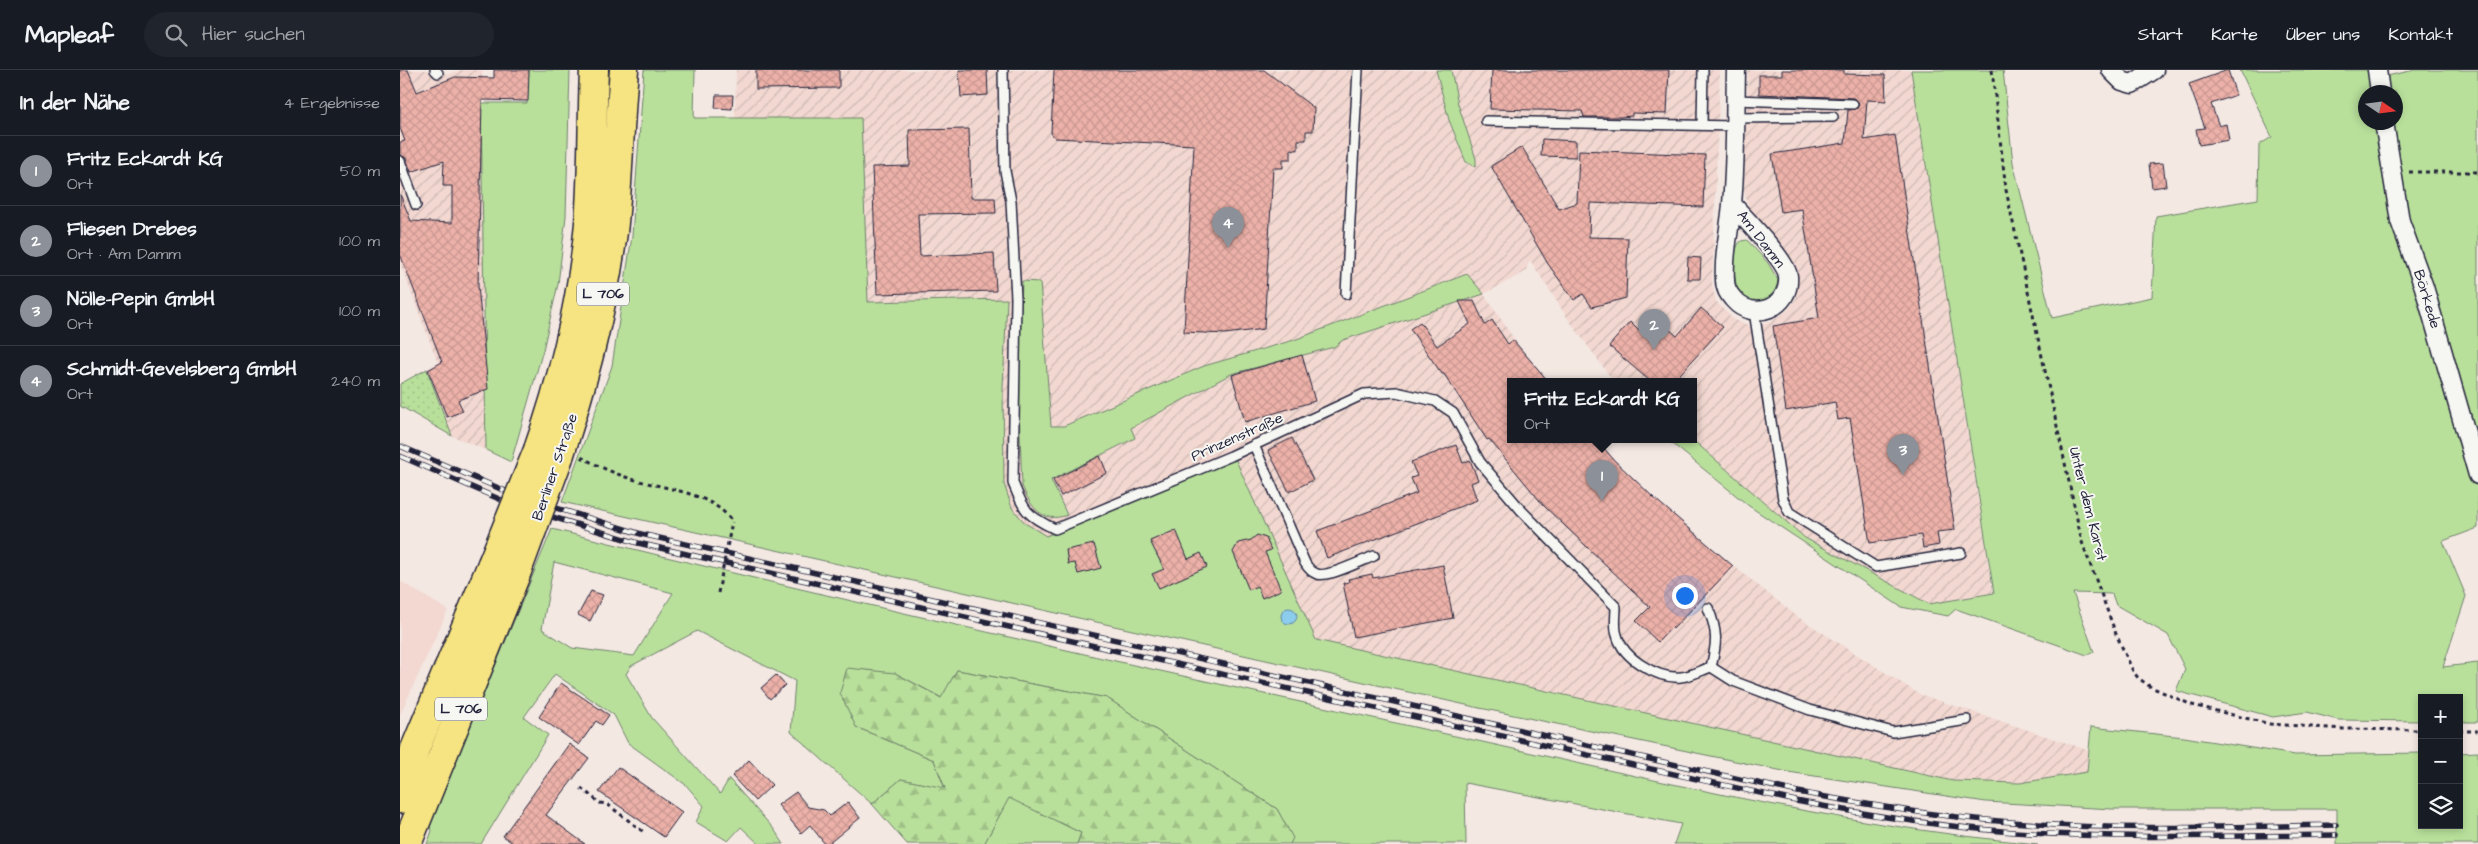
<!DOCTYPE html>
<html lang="de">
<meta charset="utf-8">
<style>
:root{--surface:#171b24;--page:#20242c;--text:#f1f3f6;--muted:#9ea1a6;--line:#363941;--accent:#8c9099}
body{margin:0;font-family:"Architects Daughter",sans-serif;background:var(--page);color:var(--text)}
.controls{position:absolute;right:15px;bottom:15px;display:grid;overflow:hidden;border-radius:0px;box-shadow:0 2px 8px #0003}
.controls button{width:45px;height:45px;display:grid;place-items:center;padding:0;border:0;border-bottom:1px solid var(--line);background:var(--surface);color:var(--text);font:25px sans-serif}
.compass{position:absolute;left:1958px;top:15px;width:45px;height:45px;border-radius:50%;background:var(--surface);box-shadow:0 2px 8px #0003;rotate:103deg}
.you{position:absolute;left:1284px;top:525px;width:18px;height:18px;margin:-12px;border:4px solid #fff;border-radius:50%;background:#1a73e8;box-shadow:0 0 0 8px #1a73e833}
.badge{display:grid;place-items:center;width:32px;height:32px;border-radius:50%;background:var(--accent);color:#fff;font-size:16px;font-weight:700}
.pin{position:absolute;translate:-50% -41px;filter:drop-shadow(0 1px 2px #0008)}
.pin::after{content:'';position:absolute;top:26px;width:18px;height:15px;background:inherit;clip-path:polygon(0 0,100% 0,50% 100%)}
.popup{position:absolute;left:1107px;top:308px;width:190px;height:65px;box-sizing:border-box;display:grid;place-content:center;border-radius:0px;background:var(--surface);filter:drop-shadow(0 1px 4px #0005);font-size:16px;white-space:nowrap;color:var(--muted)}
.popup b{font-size:19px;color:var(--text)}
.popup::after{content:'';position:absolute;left:50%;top:100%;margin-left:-10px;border:10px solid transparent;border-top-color:var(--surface)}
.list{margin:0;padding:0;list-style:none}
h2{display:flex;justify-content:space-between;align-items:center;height:65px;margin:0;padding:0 20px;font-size:21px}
h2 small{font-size:16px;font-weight:400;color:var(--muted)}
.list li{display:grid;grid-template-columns:32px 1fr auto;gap:15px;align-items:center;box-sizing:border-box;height:70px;padding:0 20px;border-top:1px solid var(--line)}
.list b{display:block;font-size:19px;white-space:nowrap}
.list p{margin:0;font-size:16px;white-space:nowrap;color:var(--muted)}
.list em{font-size:16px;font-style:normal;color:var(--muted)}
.icon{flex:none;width:28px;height:28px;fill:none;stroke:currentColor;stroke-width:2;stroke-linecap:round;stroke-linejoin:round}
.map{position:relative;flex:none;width:2078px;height:774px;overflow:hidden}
header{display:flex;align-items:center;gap:30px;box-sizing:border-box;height:70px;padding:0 25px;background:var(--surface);border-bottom:1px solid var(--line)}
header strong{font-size:24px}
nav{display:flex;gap:28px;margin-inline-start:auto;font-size:18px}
.search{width:350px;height:45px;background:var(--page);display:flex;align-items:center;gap:12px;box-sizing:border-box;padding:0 18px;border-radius:28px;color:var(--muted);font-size:19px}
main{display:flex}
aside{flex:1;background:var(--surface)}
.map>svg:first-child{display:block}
.built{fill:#f2d8d1}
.industrial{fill:url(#industrial-furrows)}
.grass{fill:#b9e09b;stroke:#6e816b;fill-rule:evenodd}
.forest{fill:url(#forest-firs);stroke:#6e816b}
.park{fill:url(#park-dots);stroke:#6e816b}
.water{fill:#8ccced;stroke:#6288a6}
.building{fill:url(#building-cross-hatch);stroke:#22223b}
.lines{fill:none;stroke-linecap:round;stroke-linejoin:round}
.lane-casing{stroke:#22223b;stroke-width:12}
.street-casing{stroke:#22223b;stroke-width:21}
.primary-casing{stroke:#22223b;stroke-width:31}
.path{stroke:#22223b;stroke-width:3;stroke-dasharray:4 4;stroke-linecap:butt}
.lane{stroke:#f6f6f2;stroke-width:9}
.street{stroke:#f6f6f2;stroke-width:18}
.primary{stroke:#f6e381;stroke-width:28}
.rail-casing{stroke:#22223b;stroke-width:5.5}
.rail{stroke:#f6f6f2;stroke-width:4;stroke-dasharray:11;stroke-linecap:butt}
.primary-bridge-casing{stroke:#22223b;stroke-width:31;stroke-linecap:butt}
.path-bridge{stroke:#22223b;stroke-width:3;stroke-dasharray:4 4;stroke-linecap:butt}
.primary-bridge{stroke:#f6e381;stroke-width:28}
.labels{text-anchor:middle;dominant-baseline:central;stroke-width:4;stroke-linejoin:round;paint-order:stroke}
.shield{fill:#f6f6f2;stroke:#626272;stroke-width:1}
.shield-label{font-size:14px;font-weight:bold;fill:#22223b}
.street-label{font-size:15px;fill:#22223b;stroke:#f6f6f2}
</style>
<header>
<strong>Mapleaf</strong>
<div class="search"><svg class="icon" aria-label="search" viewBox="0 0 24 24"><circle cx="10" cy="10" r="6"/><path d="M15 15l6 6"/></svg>Hier suchen</div>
<nav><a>Start</a><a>Karte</a><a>Über uns</a><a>Kontakt</a></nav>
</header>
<main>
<aside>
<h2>In der Nähe<small>4 Ergebnisse</small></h2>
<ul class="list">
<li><span class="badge">1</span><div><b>Fritz Eckardt KG</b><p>Ort</p></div><em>50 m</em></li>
<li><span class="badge">2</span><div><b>Fliesen Drebes</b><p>Ort · Am Damm</p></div><em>100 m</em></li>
<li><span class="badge">3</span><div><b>Nölle-Pepin GmbH</b><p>Ort</p></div><em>100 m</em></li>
<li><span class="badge">4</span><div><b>Schmidt-Gevelsberg GmbH</b><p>Ort</p></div><em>240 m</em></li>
</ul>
</aside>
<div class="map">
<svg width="2078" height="774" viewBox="0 0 2078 774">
<defs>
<pattern id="industrial-furrows" width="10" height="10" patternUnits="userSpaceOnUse" patternTransform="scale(1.25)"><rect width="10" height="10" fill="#f2d8d1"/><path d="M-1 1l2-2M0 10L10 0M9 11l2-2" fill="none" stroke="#cfb9b4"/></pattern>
<pattern id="forest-firs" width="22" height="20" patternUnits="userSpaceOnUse" patternTransform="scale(1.25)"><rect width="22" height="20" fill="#b9e09b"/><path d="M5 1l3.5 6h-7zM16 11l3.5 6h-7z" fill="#9fc086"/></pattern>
<pattern id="park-dots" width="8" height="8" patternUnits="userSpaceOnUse" patternTransform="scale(1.25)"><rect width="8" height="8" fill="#b9e09b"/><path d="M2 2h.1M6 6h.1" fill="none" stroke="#9fc086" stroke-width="1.8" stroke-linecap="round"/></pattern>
<pattern id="building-cross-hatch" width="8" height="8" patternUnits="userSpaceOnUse" patternTransform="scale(1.25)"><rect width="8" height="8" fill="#ecb1a8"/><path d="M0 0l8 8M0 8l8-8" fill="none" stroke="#ca9892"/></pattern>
</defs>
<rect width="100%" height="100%" fill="#f4e8e3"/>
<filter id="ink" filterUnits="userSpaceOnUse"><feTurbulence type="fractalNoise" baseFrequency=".02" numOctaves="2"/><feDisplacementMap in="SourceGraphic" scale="10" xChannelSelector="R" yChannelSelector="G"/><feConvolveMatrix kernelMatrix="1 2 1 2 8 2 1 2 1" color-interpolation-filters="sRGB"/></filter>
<g filter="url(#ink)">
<path class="built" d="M0 511 48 540 0 645Z"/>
<g class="industrial">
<path d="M0 0H43L47 5 60 0H82L86 380 52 366 27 299 38 293 0 193Z"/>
<path d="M336 0H1036L1049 50 1066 92 1076 96 1058 34 1051 0H1320L1312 215 1316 231 1334 250 1351 256 1371 252 1389 239 1396 228 1398 216V204L1393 191 1351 143 1347 133 1344 118 1348 0H1511L1593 523 1529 534 1405 468 1293 370V312H1214L1168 249 1130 190 1125 202 1084 224 1143 312H1111V370H1194L1267 443 1398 547 1519 624 1688 680 1687 702 1620 713 1553 711 595 500 596 477 645 465 625 454 612 438 604 414 603 317 606 229 468 232 461 49 335 48Z"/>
</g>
<g class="grass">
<path d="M129 0H170L166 146 158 214 143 280 111 392 86 380 81 33H127Z"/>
<path d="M244 0H295L294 48H461L468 232 607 229 603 317 604 414 612 438 625 453 646 466 710 440 834 386 916 570 1553 711 1620 713 1687 702 1691 657 1784 667 1895 685 2022 683V755H2059V683L2078 682V774H1937V739H1713L1586 732 1388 702 1075 637 162 432 212 296 232 166Z"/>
<path d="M1036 0H1051L1058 34 1076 89V97L1066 92 1049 50Z"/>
<path d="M1511 0H1603L1613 93 1652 248 1752 227 1756 146 1858 129 1859 75 1872 67 1840 0H1972L1973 9 2015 0H2078V458L2043 471 2066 526 2043 597 2078 593V652H2059V628H2022V651L1938 650 1907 642 1873 647 1776 621 1785 599 1768 565 1716 535 1712 524 1673 523 1694 582 1687 585 1556 539 1548 546 1501 537 1349 436 1268 370H1293L1405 468 1529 534 1594 523ZM1966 22H1996V52H1966Z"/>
<path d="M1347 170 1368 193 1378 210C1376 224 1369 229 1356 234L1340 226C1334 214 1330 181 1341 171Z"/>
<path d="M1067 204 1084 224 943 270 934 277 831 304 731 358 735 368 651 410 667 445C642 454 631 437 622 416L618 313 622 211 640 212 651 356H664L804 296 894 270Z"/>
<path d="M152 459C441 531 732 595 1023 659 1227 703 1430 755 1638 774H1274L1281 754 1065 713 1066 774H890L892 768 877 739 707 628 557 600 542 628 495 603 456 657 534 690 545 719 501 709 472 734 391 662 395 611 297 561 231 596 226 604 252 648 320 724 329 709 373 758 384 774H359L341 757 328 771 296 752 304 736 286 715 228 673 214 645 155 604 124 647 148 665 81 774H27L32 761 29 755ZM154 492 273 523 234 586 172 578 142 559Z"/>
<path d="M609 727 681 763 677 774H584Z"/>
</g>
<path class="forest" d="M447 598 495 603 541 628 557 600 707 628 877 739 893 768 890 774H677L681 763 609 728 584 774H507L472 734 501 709 545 718 534 690 456 657 440 623Z"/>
<path class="park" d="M27 299V300L52 366 0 336V314Z"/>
<circle class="water" cx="889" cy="546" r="8"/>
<g class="building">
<path d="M0 0H8L17 22 55 7 94 8V0H129L128 31 82 30 78 216 88 319 58 330 63 341 47 347 28 300 42 292 0 184V124L11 151 52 153V116H43L44 91 11 102 6 88 0 85V72L5 71 0 58Z"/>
<path d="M356 0H439V18L356 19Z"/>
<path d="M559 0H587L588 25 561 27Z"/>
<path d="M654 0H864L914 38 913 61H906V70H898V80L891 79V89H883V98H873L864 259 825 264 784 262 794 75 655 68 651 63Z"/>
<path d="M1092 0H1269L1267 44 1232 43V46L1220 47H1184L1182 41 1090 39Z"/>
<path d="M1382 0H1444V4L1485 5 1486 31 1467 30 1464 70 1495 65 1555 460 1537 462 1539 475 1523 478 1521 465 1470 473 1450 348 1438 350 1435 332 1386 341 1373 256 1419 248 1402 139 1381 142 1372 84 1445 73 1448 40 1456 39 1459 34 1453 28 1359 24V5H1382Z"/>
<path d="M1828 0 1836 25 1811 34 1819 56 1826 54 1829 70 1799 75 1796 59 1805 58 1789 14Z"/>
<path d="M316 25H333L332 39 315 38Z"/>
<path d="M569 59 571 128H595L596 143 518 144 520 186 594 183 596 221 477 224 472 97 510 96 509 60Z"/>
<path d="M1142 69 1176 71V87L1141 86Z"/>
<path d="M1122 77 1159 139 1177 133 1179 80 1305 85 1303 137 1190 133 1189 167 1228 168 1226 228 1192 237 1183 224 1174 230 1148 194 1091 96Z"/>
<path d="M1763 93 1766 116 1752 118 1749 94Z"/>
<path d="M1288 187 1301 188 1300 209H1287Z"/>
<path d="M1059 231H1074L1085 255 1092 250 1108 274 1113 270 1149 312H1111V370H1197L1214 390 1254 428 1333 496 1273 559 1272 557 1258 572 1236 551 1250 537 1144 436 1089 369 1087 370 1044 304H1042L1010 259 1020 252 1037 276 1070 254Z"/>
<path d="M1301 238 1323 257 1273 312H1251L1209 276 1230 252 1238 260 1252 244 1277 266Z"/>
<path d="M902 285 915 331 845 352 832 305Z"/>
<path d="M892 368 913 410 889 422 868 380Z"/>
<path d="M1056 375 1063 393 1070 390 1078 410 1071 413 1077 430 927 488 917 461 1017 423 1011 408 1017 406 1011 392Z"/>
<path d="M700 386 707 403 661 426 653 410Z"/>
<path d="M776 460 788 489 801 483 807 497 759 518 752 504 764 499 750 471Z"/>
<path d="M857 465 866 468 871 480 865 482 881 520 862 528 857 516 849 520 833 482 838 473 851 470Z"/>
<path d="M694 474 701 498 678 504 675 493 668 494 666 480Z"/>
<path d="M1043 495 1053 548 954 567 943 513 949 512 948 509 972 504 973 508Z"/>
<path d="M191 521 203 525 190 551 178 545Z"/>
<path d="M376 605 385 615 370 629 361 618Z"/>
<path d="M161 613 209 645 202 655 196 651 179 675 139 647Z"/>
<path d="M169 674 189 688 146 745 185 774H114L103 766Z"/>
<path d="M349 690 372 715 355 731 332 706Z"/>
<path d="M218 697 282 742 264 767 199 722Z"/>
<path d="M396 722 408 737 424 740 430 746 448 732 460 748 428 774H425L410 755 401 763 378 735Z"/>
</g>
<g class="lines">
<g class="lane-casing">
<g id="lane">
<path d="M35 0 38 3"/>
<path d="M603 0 605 101 611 131 616 228 613 413C624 441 627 446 655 459L831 386 964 324 996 322 1035 331 1053 343 1080 392 1121 440 1216 537C1216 546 1214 557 1217 565 1223 589 1258 609 1281 607 1291 606 1302 600 1311 597 1317 573 1318 562 1308 538"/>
<path d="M1335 30 1453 34"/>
<path d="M1334 48 1433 47"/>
<path d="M1086 51 1334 56"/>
<path d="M1302 55 1303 0"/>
<path d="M0 91 16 135"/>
<path d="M946 224 958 0"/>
<path d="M1354 241 1383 429 1389 442 1476 497 1561 483"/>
<path d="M854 375 905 493C908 498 911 502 917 504 928 508 961 491 974 486"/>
<path d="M1311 597 1333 611 1410 640 1493 662 1567 650"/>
</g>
</g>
<g class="street-casing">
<g id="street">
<path d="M1711 0 1722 11 1732 14 1754 0"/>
<path d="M1977 0 1980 22"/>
<path d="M1984 52 2000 151 2024 217 2078 405"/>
<path d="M1332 134C1344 148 1386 190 1388 206 1391 238 1353 252 1334 230 1328 223 1325 218 1325 210 1323 184 1330 159 1332 134 1336 89 1335 44 1336 0"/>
</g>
</g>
<g class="primary-casing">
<g id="primary">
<path d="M138 380C164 306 182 231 189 153 193 102 192 51 194 0"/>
<path d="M159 387C183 313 203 240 213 162 219 109 219 54 224 0"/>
<path d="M0 729 15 679 92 494"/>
<path d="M7 774 116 504"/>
</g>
</g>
<g class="path">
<path d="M1592 0 1606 120 1682 472 1716 564 1733 601 1738 608 1751 617 1792 635 1870 654 1943 659 2022 660"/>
<path d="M2009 102H2078"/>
<path d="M181 387C193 393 206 400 220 405 253 418 313 420 332 452"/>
<path d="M2059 661H2078"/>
<path d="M181 718 200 733 207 734 245 763"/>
</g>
<use href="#lane" class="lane"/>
<use href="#street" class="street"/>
<use href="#primary" class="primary"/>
<g class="rail-casing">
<g id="rail">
<path d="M0 376 117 426 241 464 1398 722C1469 735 1539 747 1611 752 1719 761 1828 757 1936 755"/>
<path d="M0 386 113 435 238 473 627 561 1396 731C1468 745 1541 757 1614 762 1721 769 1829 766 1936 765"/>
</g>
</g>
<use href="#rail" class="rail"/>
<g class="primary-bridge-casing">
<g id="primary-bridge">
<path d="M92 494 138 380"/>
<path d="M116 504 159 387"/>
</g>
</g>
<path class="path-bridge" d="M318 523 332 452"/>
<use href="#primary-bridge" class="primary-bridge"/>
</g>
</g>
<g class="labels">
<g class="shield">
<rect x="177" y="212.5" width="52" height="23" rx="4"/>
<rect x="35" y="627.5" width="52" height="23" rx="4"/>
</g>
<g class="shield-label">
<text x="203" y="224">L 706</text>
<text x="61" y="639">L 706</text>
</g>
<g class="street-label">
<text transform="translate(1361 169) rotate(52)">Am Damm</text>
<text transform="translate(2027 229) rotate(73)">Börkede</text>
<text transform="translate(837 367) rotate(-24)">Prinzenstraße</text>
<text transform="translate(155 397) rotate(-71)">Berliner Straße</text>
<text transform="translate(1688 434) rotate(76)">Unter dem Karst</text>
</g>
</g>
</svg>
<div class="controls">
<button>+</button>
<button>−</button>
<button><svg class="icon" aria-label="layers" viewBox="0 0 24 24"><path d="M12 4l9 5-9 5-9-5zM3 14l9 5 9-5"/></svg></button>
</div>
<svg class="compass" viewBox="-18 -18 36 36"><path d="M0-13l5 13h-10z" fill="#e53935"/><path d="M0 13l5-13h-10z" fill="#9ea1a6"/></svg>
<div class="you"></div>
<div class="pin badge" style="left:1202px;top:431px">1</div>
<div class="popup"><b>Fritz Eckardt KG</b>Ort</div>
<div class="pin badge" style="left:1254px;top:280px">2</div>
<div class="pin badge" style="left:1503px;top:405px">3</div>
<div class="pin badge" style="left:828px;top:178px">4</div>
</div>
</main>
